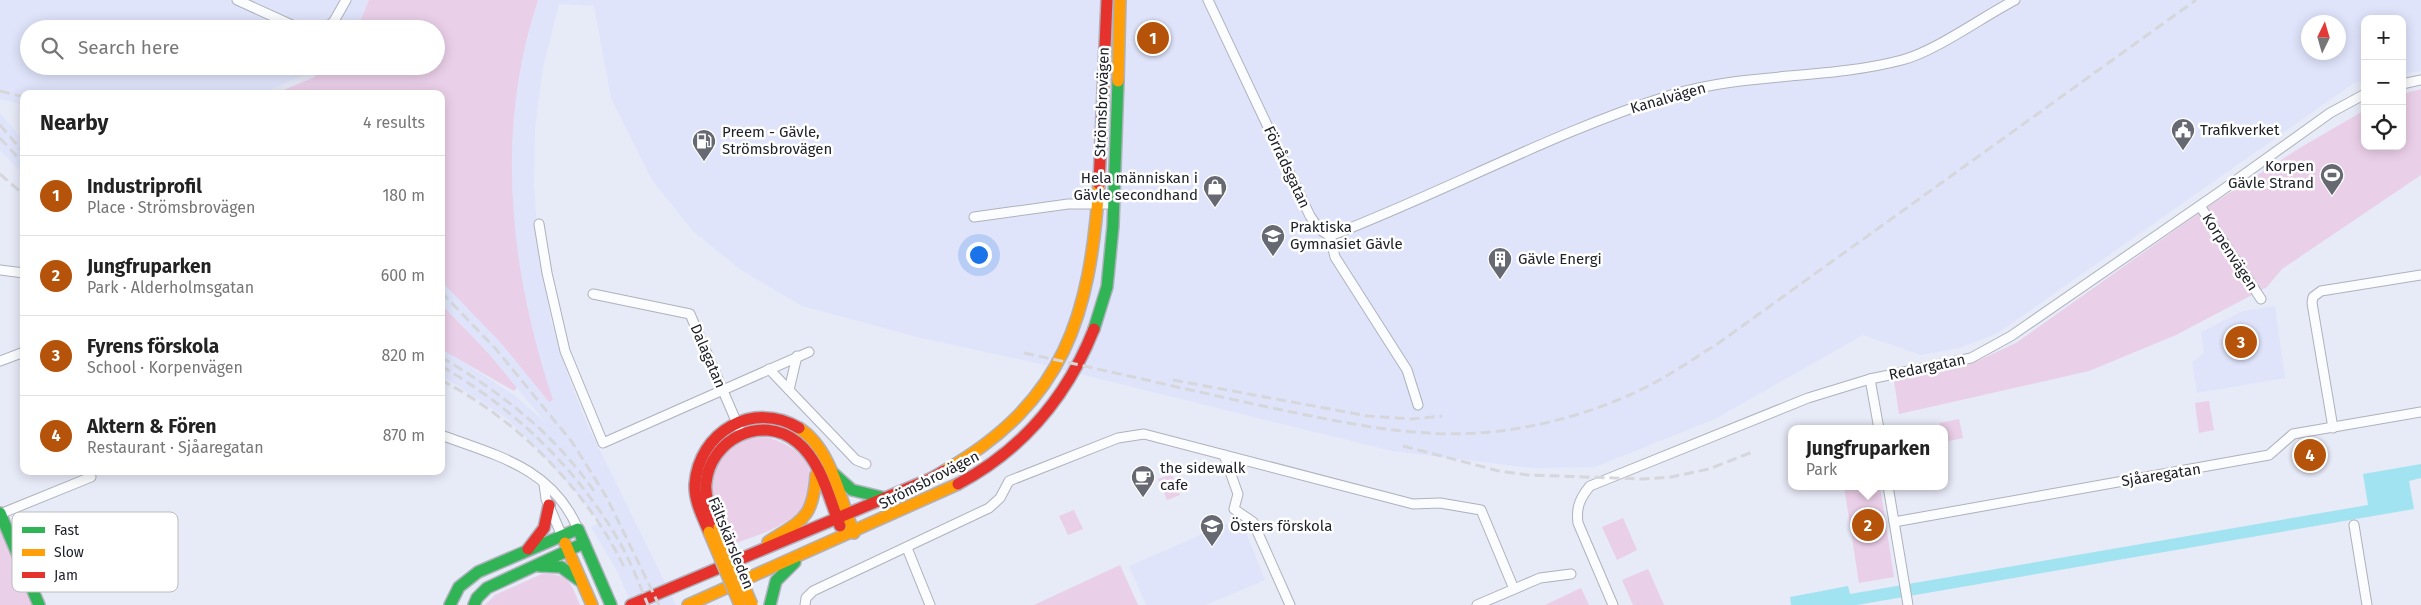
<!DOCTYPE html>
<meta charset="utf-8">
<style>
:root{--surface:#fff;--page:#f6f6f6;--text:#222;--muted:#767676;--line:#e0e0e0;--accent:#b45309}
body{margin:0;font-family:"Fira Sans",sans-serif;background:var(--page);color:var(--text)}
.controls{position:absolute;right:15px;top:15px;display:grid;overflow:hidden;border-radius:10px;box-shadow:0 2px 12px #0003}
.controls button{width:45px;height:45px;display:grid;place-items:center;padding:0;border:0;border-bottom:1px solid var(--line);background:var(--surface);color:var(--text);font:25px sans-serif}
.compass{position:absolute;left:2301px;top:15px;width:45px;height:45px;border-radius:50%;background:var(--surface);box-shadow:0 2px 12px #0003;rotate:5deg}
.you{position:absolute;left:978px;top:254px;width:18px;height:18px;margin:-12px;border:4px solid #fff;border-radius:50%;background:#1a73e8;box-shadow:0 0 0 8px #1a73e833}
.badge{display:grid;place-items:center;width:32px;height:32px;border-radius:50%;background:var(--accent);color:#fff;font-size:16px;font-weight:700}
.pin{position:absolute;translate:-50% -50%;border:2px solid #fff;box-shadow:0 1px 5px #0006}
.popup{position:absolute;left:1788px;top:425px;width:160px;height:65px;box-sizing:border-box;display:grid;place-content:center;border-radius:10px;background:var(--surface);filter:drop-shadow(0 1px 4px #0005);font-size:16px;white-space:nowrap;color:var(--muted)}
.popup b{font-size:19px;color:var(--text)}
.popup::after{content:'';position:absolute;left:50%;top:100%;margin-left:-10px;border:10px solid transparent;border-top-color:var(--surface)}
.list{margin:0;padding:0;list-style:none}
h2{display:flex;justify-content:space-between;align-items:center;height:65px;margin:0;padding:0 20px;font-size:21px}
h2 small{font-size:16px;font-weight:400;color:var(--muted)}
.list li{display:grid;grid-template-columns:32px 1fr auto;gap:15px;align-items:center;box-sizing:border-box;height:80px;padding:0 20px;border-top:1px solid var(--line)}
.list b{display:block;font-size:19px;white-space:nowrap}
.list p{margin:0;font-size:16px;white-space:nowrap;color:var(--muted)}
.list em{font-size:16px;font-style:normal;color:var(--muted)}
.icon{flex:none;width:28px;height:28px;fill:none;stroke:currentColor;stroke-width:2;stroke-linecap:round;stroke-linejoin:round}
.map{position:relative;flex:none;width:2421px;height:605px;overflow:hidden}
.search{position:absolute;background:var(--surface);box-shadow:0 2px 12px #0003;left:20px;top:20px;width:425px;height:55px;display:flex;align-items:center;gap:12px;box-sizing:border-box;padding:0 18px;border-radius:28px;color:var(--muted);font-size:19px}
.panel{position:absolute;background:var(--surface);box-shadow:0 2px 12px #0003;left:20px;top:90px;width:425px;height:385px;border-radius:10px}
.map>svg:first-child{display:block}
.built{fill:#dfe4fb;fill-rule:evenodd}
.green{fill:#eacfe8}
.water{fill:#a2e3f1}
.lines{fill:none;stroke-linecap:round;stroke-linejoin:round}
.street-casing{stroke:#afb2bc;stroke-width:11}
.fast-casing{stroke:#afb2bc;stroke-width:14}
.slow-casing{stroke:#afb2bc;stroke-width:14}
.jam-casing{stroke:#afb2bc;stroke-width:14}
.street{stroke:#fbfcfe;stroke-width:9}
.fast{stroke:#30b455;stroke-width:11}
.slow{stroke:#ff9f0a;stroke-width:11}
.jam{stroke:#e5322d;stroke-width:11}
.rail{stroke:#d6d7db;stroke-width:3;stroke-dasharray:10 5;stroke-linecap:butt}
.slow-bridge-casing{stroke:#afb2bc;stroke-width:14;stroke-linecap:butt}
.slow-bridge{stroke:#ff9f0a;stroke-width:11}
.labels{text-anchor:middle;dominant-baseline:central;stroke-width:5;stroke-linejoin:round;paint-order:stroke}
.street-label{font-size:15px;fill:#20222b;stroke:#fff}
.poi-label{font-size:15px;fill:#20222b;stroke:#fff;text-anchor:start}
.key{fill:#fff;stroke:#bcbdbf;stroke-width:1}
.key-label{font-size:14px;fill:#20222b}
</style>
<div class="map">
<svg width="2421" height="605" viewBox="0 0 2421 605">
<rect width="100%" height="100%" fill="#e7eaf7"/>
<g class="built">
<path d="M0 0H369L357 29H29V66H320L316 70 260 94H24V105L0 99Z"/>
<path d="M475 0H2421V71L2402 74V19H2365V81L2354 83 1998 333 1959 348 1921 355 1863 335 1715 419 1595 467 1533 468 1392 451 1023 360 921 338 802 306 741 270 693 231 652 180 611 98 594 6 559 4 543 67 535 128 534 186 539 255 551 320 569 378 586 422 676 605H632L617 571 591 527 599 523 582 499 532 443 506 418 441 375V348L514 395 545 422 489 354 441 304V94H292L436 66ZM2308 22H2338V52H2308Z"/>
<path d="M0 113 24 141V175L0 150Z"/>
<path d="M2275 306 2285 378 2197 393 2192 362 2204 353 2201 332 2243 311Z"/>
<path d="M1240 518 1265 580 1206 605H1146L1129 566Z"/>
</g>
<g class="green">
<path d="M369 0H538C494 131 510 272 553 400L549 402 501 343 441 281V94H274L315 77 321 66H436V29H357Z"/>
<path d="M2421 89V175L2282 269 2267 287 2176 335 2089 371 1899 414 1894 381 1971 364 2016 343 2209 206 2303 146 2365 110V146H2402V94Z"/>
<path d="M441 304 489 354 517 388 514 391 441 349Z"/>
<path d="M2209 401 2214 430 2199 433 2195 403Z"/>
<path d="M1959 419 1963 438 1944 442V429H1941L1939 423Z"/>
<path d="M766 437C785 442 809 454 811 477 811 486 808 496 807 505 784 527 765 533 736 543L731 540C725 526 717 512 712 498 706 476 724 449 743 441 750 438 759 438 766 437Z"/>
<path d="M1172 474 1180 495 1167 500 1158 479Z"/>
<path d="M1844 486H1880L1894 577 1859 583Z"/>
<path d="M1074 510 1083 529 1068 535 1059 516Z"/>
<path d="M1623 518 1637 550 1617 560 1602 527Z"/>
<path d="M0 524 34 605H0Z"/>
<path d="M1120 565 1138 605H1034Z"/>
<path d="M1648 569 1664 605H1633L1622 580Z"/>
<path d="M542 574C569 573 571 583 580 605H485L495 595Z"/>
<path d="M1581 588 1589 605H1545Z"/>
</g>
<path class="water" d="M2421 464V478L2409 481 2414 509 1857 605H1791L1790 597 1848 586 1850 594 2368 505 2363 474Z"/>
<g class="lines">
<g class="street-casing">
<g id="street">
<path d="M237 0 301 29"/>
<path d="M1208 0 1310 216 1319 229 1330 236 1335 257 1407 370 1418 405"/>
<path d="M325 29 334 21 346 0"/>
<path d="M2402 84 2421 80"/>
<path d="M2200 206 2261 299"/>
<path d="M974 217 1068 204H1113"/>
<path d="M539 224 547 273 565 351 603 443 809 352"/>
<path d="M1330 236C1445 192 1553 132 1671 95 1746 72 1826 80 1902 60 1936 51 1982 17 2015 0"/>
<path d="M0 270 24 273"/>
<path d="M593 294 690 314 739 428"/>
<path d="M797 356 789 390 856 460 866 464"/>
<path d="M0 361 24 352"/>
<path d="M769 369 789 390"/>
<path d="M1870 379 1879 429"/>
<path d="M2333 428 2312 303 2313 297 2321 291 2421 275"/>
<path d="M441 435C498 456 552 468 578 529"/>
<path d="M1224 455 1238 494 1234 509 1253 522 1290 605"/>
<path d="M544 484 546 499 562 536"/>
<path d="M1888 486 1908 605"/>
<path d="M0 514 91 477 88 471"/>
<path d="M1894 522 2269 455 2293 434 2421 412"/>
<path d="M2354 525 2367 605"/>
<path d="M907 548 930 605"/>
<path d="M805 605 806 598 813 591 989 508 1000 498 1009 481 1118 438 1144 434 1413 504 1440 503 1481 510 1514 589"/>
<path d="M1477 605 1540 578 1571 574"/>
<path d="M1613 605 1578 523C1576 507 1580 498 1590 486L1808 398 1870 379 1971 358 2011 336 2221 191 2330 113 2365 94"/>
</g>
</g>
<g class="fast-casing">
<g id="fast">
<path d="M1094 329 1107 287 1113 226 1118 81"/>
<path d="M833 473 852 490 885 498"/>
<path d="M0 513 39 605"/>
<path d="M539 566 561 567 579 580"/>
<path d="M450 605 459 587 478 572 578 529 611 605"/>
<path d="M474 605 477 598 487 588 584 543"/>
<path d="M770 605 776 581 795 562"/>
</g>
</g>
<g class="slow-casing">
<g id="slow">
<path d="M1118 81 1120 0"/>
<path d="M799 428C832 449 840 500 854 533"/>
<path d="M944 471C1065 402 1090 316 1099 184"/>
<path d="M768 542C802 520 813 519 816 475"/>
<path d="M565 543 592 605"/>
<path d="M688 605 958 484"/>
</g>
</g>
<g class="jam-casing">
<g id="jam">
<path d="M1099 184 1107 0"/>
<path d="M958 484C1022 450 1067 397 1094 329"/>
<path d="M719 527C713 514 704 498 706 483 710 440 761 413 797 442 821 461 829 498 840 526"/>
<path d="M709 532C703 517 694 501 695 484 699 432 753 400 799 428"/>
<path d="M528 549 544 528 549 505"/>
<path d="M631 605 930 479 944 471"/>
</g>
</g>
<use href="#street" class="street"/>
<use href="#fast" class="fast"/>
<use href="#slow" class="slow"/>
<use href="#jam" class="jam"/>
<g class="rail">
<path d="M0 91 24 97"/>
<path d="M0 125 24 153"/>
<path d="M0 138 24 164"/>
<path d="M0 174 24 195"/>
<path d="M441 292 495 348 572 442 607 498 659 605"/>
<path d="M1024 353C1110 371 1196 392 1282 410 1360 426 1433 442 1514 429 1564 421 1618 404 1663 378 1682 367 1701 354 1720 342L2196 0"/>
<path d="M441 357C503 394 555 434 596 494"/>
<path d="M441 366C515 409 577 468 620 543 631 562 639 584 648 605"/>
<path d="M441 380C518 420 588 491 625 569"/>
<path d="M1173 380 1368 416 1411 419 1442 416"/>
<path d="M1403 446 1499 471 1528 475 1643 479 1671 477 1709 469 1755 451"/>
</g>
<g class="slow-bridge-casing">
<g id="slow-bridge">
<path d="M719 527 752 605"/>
<path d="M709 532 740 605"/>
</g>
</g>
<use href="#slow-bridge" class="slow-bridge"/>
</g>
<defs>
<g id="civic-pin" transform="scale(1.25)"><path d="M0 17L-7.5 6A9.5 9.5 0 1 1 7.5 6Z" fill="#666872" stroke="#fff"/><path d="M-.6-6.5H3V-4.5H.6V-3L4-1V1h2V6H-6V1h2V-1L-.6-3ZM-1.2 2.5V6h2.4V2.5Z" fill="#fff"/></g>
<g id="fuel-pin" transform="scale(1.25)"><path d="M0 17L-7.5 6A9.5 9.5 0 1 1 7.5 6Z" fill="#666872" stroke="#fff"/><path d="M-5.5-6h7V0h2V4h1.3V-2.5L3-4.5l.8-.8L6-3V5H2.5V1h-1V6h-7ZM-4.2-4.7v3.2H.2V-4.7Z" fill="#fff"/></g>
<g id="stadium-pin" transform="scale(1.25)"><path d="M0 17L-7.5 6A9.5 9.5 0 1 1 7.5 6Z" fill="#666872" stroke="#fff"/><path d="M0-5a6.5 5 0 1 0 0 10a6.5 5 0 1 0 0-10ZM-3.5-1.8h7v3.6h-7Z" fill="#fff"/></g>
<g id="shop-pin" transform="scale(1.25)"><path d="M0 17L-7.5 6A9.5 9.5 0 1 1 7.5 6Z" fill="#666872" stroke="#fff"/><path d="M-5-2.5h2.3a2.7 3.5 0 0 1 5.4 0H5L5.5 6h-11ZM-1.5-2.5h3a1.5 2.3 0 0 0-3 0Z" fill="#fff"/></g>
<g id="university-pin" transform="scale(1.25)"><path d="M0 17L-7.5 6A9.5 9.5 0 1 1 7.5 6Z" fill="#666872" stroke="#fff"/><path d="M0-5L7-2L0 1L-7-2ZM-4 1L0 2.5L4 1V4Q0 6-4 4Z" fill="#fff"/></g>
<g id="building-pin" transform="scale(1.25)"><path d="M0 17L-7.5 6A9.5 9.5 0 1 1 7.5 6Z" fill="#666872" stroke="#fff"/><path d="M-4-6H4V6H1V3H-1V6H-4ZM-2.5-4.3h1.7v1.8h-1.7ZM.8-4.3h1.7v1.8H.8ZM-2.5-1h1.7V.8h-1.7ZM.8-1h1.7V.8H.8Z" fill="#fff"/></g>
<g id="cafe-pin" transform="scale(1.25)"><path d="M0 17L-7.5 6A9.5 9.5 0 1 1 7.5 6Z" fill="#666872" stroke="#fff"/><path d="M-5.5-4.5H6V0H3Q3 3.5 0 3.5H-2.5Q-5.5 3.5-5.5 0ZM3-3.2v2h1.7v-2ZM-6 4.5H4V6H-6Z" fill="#fff"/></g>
<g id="school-pin" transform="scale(1.25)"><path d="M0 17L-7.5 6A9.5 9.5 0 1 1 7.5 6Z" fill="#666872" stroke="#fff"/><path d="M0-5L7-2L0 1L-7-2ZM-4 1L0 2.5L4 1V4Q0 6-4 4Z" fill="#fff"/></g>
</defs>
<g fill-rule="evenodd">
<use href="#civic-pin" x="2183" y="130"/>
<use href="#fuel-pin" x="704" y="141"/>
<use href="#stadium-pin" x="2332" y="175"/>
<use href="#shop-pin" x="1215" y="187"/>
<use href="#university-pin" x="1273" y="236"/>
<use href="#building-pin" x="1500" y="259"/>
<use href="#cafe-pin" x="1143" y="477"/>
<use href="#school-pin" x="1212" y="526"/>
</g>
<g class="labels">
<g class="street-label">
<text transform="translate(1668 98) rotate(-16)">Kanalvägen</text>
<text transform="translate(1102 102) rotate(-88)">Strömsbrovägen</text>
<text transform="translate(1287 167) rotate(65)">Förrådsgatan</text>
<text transform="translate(2230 252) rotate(57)">Korpenvägen</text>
<text transform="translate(708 356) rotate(67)">Dalagatan</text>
<text transform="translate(1927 367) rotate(-12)">Redargatan</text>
<text transform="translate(2161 475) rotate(-9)">Sjåaregatan</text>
<text transform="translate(929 480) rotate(-27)">Strömsbrovägen</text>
<text transform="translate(731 543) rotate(68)">Fältskärsleden</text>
</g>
<g class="poi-label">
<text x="2200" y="130">Trafikverket</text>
<text x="722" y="132">Preem - Gävle,<tspan x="722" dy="17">Strömsbrovägen</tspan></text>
<text x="2314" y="166" text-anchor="end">Korpen<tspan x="2314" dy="17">Gävle Strand</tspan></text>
<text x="1198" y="178" text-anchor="end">Hela människan i<tspan x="1198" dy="17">Gävle secondhand</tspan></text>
<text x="1290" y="227">Praktiska<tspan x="1290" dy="17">Gymnasiet Gävle</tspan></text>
<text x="1518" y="259">Gävle Energi</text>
<text x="1160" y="468">the sidewalk<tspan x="1160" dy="17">cafe</tspan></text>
<text x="1230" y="526">Östers förskola</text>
</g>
</g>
<rect x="12" y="512" width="166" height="80" rx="8" class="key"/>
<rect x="22" y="527" width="23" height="6" fill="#30b455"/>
<rect x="22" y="549" width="23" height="7" fill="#ff9f0a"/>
<rect x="22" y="572" width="23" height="6" fill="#e5322d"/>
<g class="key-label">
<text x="54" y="535">Fast</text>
<text x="54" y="557">Slow</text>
<text x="54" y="580">Jam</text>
</g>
</svg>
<div class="controls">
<button>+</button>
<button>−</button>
<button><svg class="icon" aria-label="locate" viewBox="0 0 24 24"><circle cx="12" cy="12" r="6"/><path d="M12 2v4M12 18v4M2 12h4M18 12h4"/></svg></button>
</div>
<svg class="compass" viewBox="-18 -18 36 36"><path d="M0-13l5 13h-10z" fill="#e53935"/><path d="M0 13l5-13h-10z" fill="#767676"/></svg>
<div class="you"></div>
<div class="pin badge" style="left:1153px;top:38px">1</div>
<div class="pin badge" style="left:1868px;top:525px">2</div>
<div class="popup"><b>Jungfruparken</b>Park</div>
<div class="pin badge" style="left:2241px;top:342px">3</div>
<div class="pin badge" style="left:2310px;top:455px">4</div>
<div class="search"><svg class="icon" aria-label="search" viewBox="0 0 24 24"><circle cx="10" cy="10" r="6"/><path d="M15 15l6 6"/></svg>Search here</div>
<section class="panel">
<h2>Nearby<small>4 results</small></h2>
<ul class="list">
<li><span class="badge">1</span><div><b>Industriprofil</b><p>Place · Strömsbrovägen</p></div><em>180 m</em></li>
<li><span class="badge">2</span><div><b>Jungfruparken</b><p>Park · Alderholmsgatan</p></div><em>600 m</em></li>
<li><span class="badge">3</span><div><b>Fyrens förskola</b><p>School · Korpenvägen</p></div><em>820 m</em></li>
<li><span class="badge">4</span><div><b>Aktern &amp; Fören</b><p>Restaurant · Sjåaregatan</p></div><em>870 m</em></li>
</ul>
</section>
</div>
